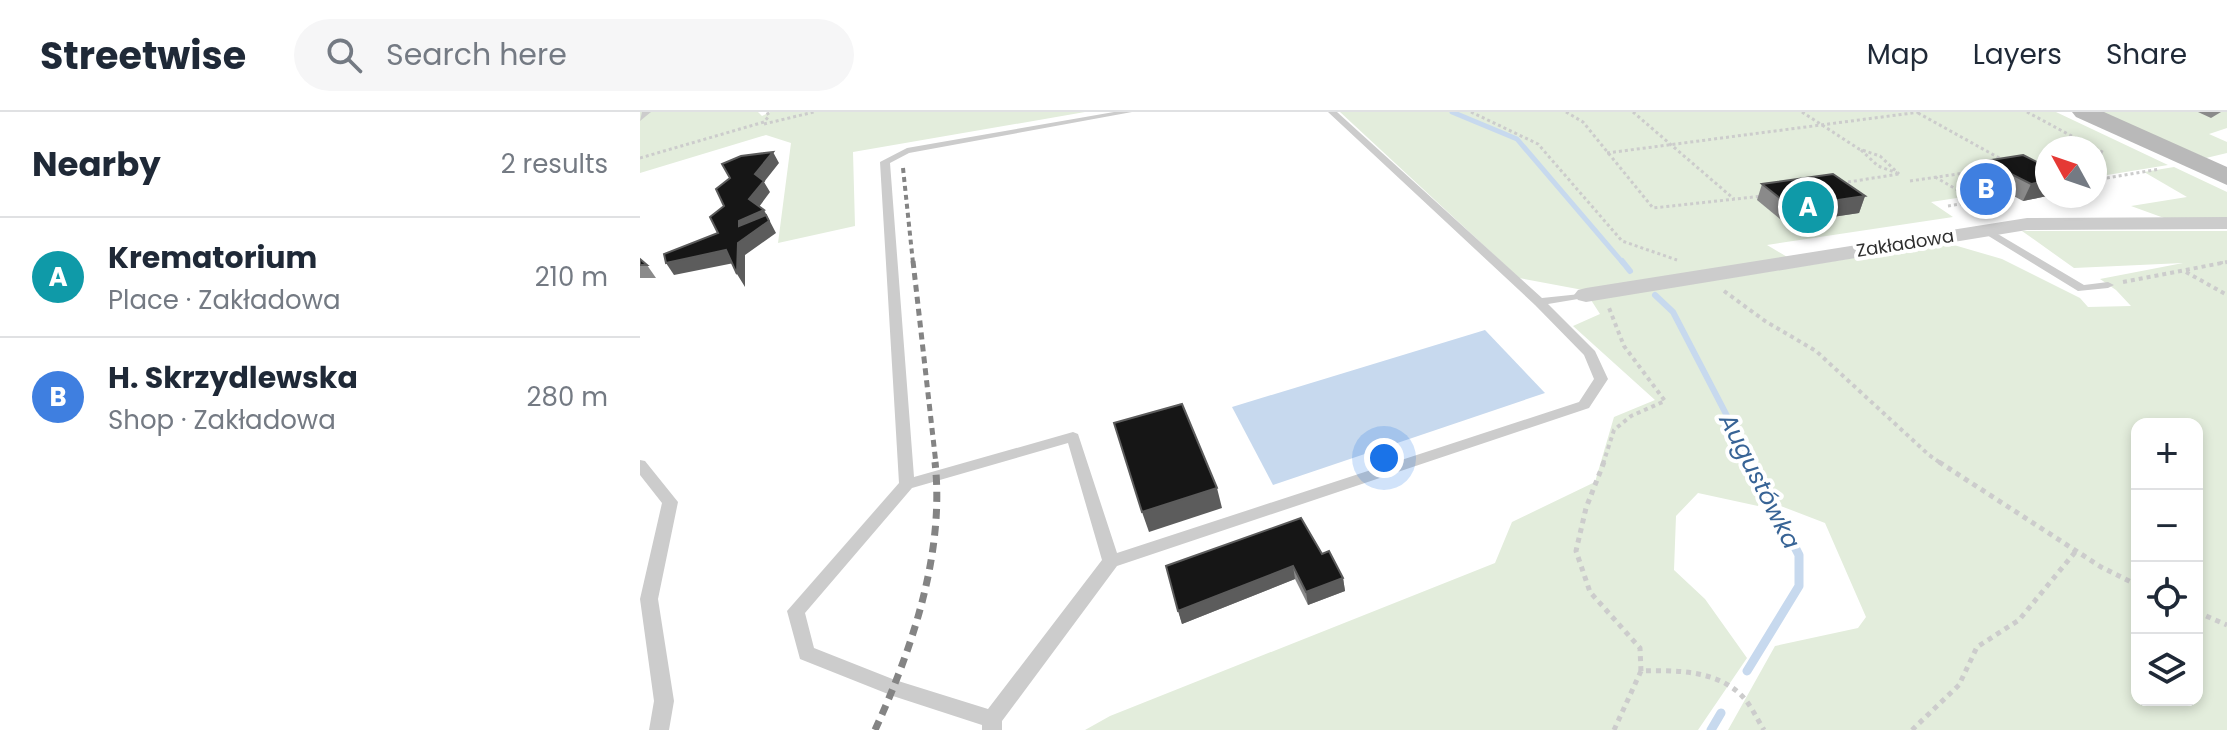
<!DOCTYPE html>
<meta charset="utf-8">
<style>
:root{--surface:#fff;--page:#f6f6f7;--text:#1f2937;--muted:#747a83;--line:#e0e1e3;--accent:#ee3728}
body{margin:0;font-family:Poppins,sans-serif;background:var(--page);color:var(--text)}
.controls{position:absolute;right:24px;bottom:24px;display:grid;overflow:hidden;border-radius:16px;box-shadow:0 4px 12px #0003}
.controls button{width:72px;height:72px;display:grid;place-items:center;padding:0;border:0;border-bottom:2px solid var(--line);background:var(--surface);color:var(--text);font:40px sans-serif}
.compass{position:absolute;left:1395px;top:24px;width:72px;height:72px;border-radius:50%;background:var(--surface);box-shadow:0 4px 12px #0003;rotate:310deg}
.you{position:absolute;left:744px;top:346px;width:28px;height:28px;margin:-20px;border:6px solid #fff;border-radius:50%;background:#1a73e8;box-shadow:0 0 0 12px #1a73e833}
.badge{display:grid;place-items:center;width:52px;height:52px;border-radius:50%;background:var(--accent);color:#fff;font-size:26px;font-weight:700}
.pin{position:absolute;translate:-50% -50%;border:4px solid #fff;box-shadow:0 2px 8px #0006}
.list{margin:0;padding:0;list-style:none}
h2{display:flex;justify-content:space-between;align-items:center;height:104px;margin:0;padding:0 32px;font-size:34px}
h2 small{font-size:26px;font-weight:400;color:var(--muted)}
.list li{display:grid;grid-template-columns:52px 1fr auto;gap:24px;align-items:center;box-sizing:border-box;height:120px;padding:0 32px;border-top:2px solid var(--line)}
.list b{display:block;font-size:30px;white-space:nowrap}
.list p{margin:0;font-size:26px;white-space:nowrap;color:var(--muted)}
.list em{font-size:26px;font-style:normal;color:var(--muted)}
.icon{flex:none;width:44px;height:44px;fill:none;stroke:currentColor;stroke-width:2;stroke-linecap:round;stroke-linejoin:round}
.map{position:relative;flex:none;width:1587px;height:618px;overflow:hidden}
header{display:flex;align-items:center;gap:48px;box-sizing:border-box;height:112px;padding:0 40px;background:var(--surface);border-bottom:2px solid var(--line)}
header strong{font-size:38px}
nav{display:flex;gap:44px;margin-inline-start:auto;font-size:28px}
.search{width:560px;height:72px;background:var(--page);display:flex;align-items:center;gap:20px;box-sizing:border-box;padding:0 28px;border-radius:44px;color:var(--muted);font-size:30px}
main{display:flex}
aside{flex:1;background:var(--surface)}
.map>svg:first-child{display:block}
.green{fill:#e3eddc;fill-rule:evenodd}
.water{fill:#c7d9ee}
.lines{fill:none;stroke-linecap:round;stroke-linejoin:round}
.stream-far2{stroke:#c7d9ee;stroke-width:5}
.stream-far1{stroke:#c7d9ee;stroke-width:6}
.stream{stroke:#c7d9ee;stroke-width:9}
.path-far2{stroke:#ccc;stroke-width:3;stroke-dasharray:3 3;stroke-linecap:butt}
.path-far1{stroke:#ccc;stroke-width:4;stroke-dasharray:4 4;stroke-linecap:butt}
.path{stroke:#ccc;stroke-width:5;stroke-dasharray:5 5;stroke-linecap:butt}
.lane{fill:#ccc;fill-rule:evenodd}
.street{fill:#ccc;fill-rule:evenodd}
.secondary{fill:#b9b9b9;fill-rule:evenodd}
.rail-far2{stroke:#848484;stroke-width:4;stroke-dasharray:5 4;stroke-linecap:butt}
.rail-far1{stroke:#848484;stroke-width:5;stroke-dasharray:7 5;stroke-linecap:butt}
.rail{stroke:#848484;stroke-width:7;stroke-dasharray:10 7;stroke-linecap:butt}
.wall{fill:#8a8a8a}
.shaded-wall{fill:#5c5c5c}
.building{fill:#161616;stroke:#5c5c5c;stroke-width:2}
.labels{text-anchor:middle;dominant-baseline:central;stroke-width:8;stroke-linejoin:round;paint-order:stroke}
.far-street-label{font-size:18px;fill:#2f2f2f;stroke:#fff}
.water-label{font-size:24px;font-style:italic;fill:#386496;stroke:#fff}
</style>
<header>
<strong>Streetwise</strong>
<div class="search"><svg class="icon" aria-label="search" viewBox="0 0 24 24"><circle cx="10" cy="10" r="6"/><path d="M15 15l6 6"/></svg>Search here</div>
<nav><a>Map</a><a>Layers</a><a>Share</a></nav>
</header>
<main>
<aside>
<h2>Nearby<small>2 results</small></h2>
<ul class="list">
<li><span class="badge" style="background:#0f9aa8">A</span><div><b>Krematorium</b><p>Place · Zakładowa</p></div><em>210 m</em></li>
<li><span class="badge" style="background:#3f7fe0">B</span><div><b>H. Skrzydlewska</b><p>Shop · Zakładowa</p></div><em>280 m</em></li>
</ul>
</aside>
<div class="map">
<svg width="1587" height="618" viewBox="0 0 1587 618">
<rect width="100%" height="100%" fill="#fff"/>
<g class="green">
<path d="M0 0H118L122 4 130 0H445L213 40 215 114 138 131 151 31 126 23 0 61Z"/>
<path d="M700 0H1416L1528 53 1455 65V36H1407V72L1291 90 1313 105 1127 133 1149 146 943 178 879 166Z"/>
<path d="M1459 0H1587V16L1569 22 1587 30V41L1566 46Z"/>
<path d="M1534 55 1587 80V107L1524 106 1491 94 1547 85 1504 60Z"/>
<path d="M1382 119H1587V618H1088L1135 534 1218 516 1226 505 1185 411 1120 386 1118 394 1058 381 1036 404 1034 458 1065 487 1107 546 1058 618H445L470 604 855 451 872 410 955 370 974 305 1015 288 933 214 960 202 951 188 1307 131 1362 147 1440 186 1448 195 1491 194 1476 178 1460 167 1543 151 1434 156ZM1497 312H1557V588H1497Z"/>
</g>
<path class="water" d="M845 218 905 281 633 373 592 295Z"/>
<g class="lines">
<path class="stream-far2" d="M812 0 877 27 983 151"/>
<g class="stream-far1">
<path d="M982 149 990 159"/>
<path d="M1015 183 1033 200 1112 352"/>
</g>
<g class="stream">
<path d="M1107 559 1159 474V443L1111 350"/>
<path d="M1071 618 1081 601"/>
</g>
<g class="path-far2">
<path d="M831 0 898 32 982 129 1037 148"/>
<path d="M926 0 943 10 1013 96 1123 84"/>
<path d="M993 0 1094 87"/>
<path d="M1162 0 1219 37 1240 44 1259 62"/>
<path d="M1387 0 1454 36"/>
<path d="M1278 1 1361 47"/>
<path d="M124 12 174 0"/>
<path d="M1455 36 1464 41 1455 42"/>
<path d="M1221 38 1238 54 1257 61"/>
<path d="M967 41 1280 0"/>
<path d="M0 46 124 10 129 4 127 0"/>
<path d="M1394 51 1407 49"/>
<path d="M1295 65 1335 88"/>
<path d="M1455 68 1520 57"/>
<path d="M1270 69 1345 58"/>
<path d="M1202 71 1259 62"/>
<path d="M1308 94 1377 83"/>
<path d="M1580 151 1587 150"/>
</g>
<g class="path-far1">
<path d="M1546 160 1587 183"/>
<path d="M1483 170 1587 150"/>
<path d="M1084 179 1125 209 1176 239 1289 343 1302 352"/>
<path d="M963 352 974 318 991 304 1025 289 984 234 969 196"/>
</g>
<g class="path">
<path d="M964 350 946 396 936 439 950 480 1000 536 1001 559"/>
<path d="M1299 350 1461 455 1497 473"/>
<path d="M1557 500 1587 513"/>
<path d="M974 618 1001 559C1036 558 1078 558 1103 585 1112 595 1117 607 1124 618"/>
<path d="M1272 618 1319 573 1337 535 1379 508 1436 439"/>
</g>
<g class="lane">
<path d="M2 0H11L0 9Z"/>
<path d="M474 0H492L269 41 250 51 274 365 433 320 438 322 477 441 939 290 954 267 944 243 895 193 688 0H697L902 186 950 181V185L908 192 955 239 968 267 949 296 477 454 362 609V618H342V613L253 584 160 547 147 499 259 371 240 50 267 36ZM428 331 462 448 348 597 255 568 174 536 165 501 272 376Z"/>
<path d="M1346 115 1444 173 1468 170 1474 173 1468 176 1438 179 1342 120V116Z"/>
<path d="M0 348 5 349 38 390 18 487 34 589 29 618H9L14 589 0 487 22 391 0 363Z"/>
</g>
<path class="street" d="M1587 105V117L1387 118 946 190 938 188 934 183 938 178 946 176 1387 106Z"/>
<path class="secondary" d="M1432 0H1464L1587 55V73L1436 5Z"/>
<path class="rail-far2" d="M263 56 273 151"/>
<path class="rail-far1" d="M273 149 296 352"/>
<path class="rail" d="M235 618C272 537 305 441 295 350"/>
</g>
<g class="wall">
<path d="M1558 0H1581L1571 6Z"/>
<path d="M1345 49 1407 55V84L1383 89 1338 65Z"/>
<path d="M1122 72 1225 84 1219 101 1146 112 1117 88Z"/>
<path d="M0 147 7 153 16 166H0Z"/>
<path d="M682 442 703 466 705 479 668 493 655 467 542 512 526 454Z"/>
</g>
<g class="shaded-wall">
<path d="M133 40 139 51 124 70 130 80 116 99 109 87 115 62Z"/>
<path d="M1407 69V84L1383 89 1391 72Z"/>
<path d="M1225 84 1219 101 1146 112 1151 95Z"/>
<path d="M124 98 136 121 105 143V175L97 162 99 109Z"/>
<path d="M86 138 94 151 34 163 26 151Z"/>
<path d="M577 376 582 396 509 420 502 400Z"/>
<path d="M653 454 655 467 542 512 538 499Z"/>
<path d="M703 466 705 479 668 493 666 480Z"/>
</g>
<g class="building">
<path d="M133 40 115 62 124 69 109 87 124 98 99 109V114L126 103 129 109 98 131 97 162 86 138 26 151 24 142 78 121 70 105 84 94 76 77 90 66 82 52 101 44Z"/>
<path d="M1383 43 1407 55V69L1391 72 1345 49Z"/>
<path d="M1193 62 1225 84 1151 95 1122 72Z"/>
<path d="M0 147 7 153H0Z"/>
<path d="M542 292 577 376 502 400 474 311Z"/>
<path d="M661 406 682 442 689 439 703 466 666 480 653 454 538 499 526 454Z"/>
</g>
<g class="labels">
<g class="far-street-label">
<text transform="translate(1265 131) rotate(-9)">Zakładowa</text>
</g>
<g class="water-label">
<text transform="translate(1120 369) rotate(63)">Augustówka</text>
</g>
</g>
</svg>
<div class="controls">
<button>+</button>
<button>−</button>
<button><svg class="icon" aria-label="locate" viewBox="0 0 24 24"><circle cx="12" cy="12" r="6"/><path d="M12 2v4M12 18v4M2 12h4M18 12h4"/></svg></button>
<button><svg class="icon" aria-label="layers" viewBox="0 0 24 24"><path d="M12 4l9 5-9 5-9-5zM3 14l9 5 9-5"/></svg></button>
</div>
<svg class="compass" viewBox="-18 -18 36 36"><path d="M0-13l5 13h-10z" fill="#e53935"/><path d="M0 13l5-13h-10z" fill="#747a83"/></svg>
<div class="you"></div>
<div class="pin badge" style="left:1168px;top:95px;background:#0f9aa8">A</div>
<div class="pin badge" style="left:1346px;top:77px;background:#3f7fe0">B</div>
</div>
</main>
